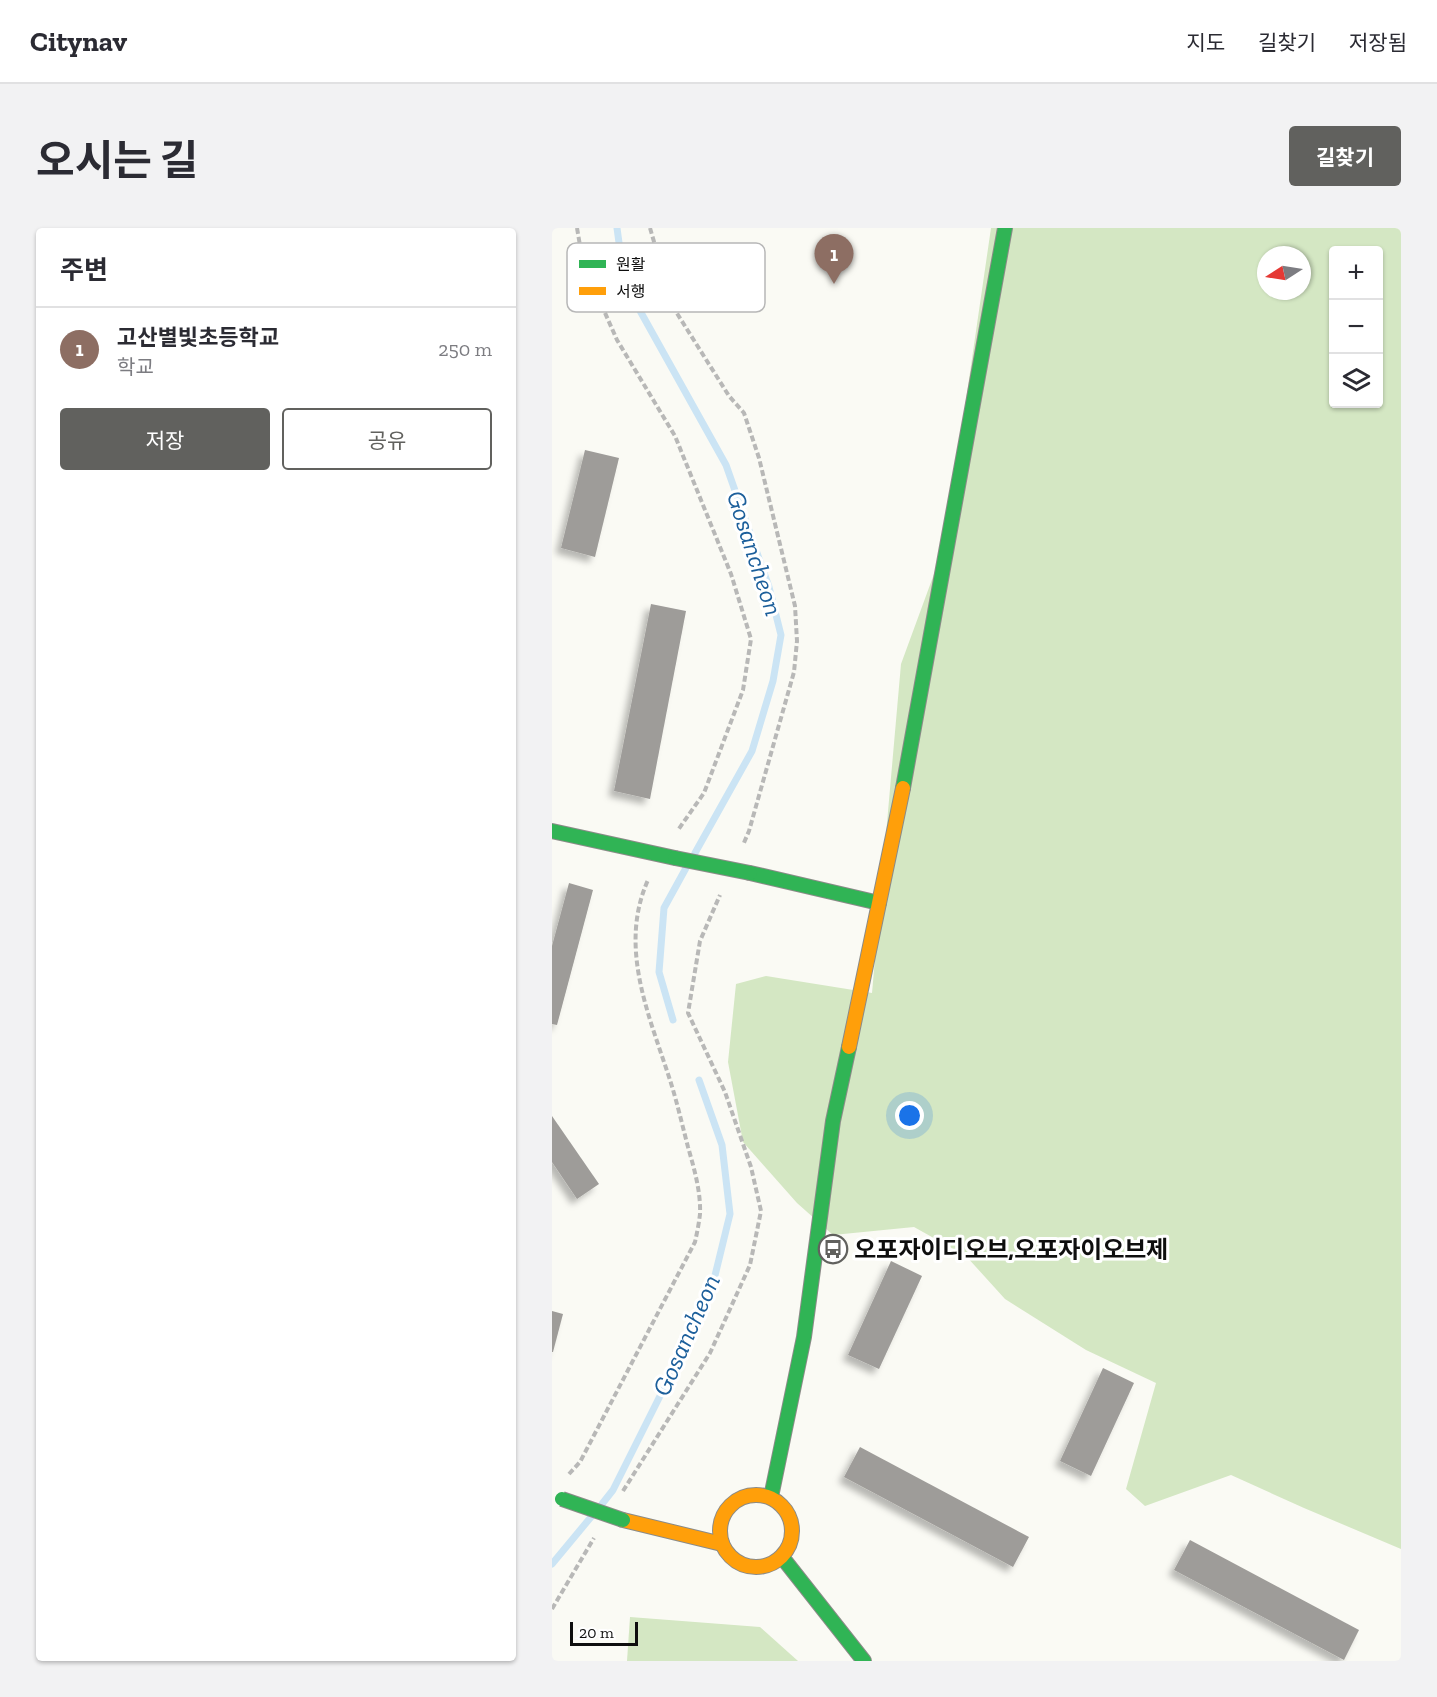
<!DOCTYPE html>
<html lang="ko">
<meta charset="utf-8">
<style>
:root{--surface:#fff;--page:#f2f2f3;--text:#2b2b33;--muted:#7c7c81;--line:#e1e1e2;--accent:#61615e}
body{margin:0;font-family:"Zilla Slab","Noto Sans KR",serif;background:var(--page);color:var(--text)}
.controls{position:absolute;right:18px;top:18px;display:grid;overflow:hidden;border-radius:6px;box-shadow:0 2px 4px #0004}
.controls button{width:54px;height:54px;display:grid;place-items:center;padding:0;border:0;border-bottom:2px solid var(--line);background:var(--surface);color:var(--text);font:30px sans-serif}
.compass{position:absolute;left:705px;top:18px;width:54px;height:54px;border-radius:50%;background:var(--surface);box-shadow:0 2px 4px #0004;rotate:258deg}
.scale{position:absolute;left:18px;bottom:15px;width:68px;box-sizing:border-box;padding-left:6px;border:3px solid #0e0e0e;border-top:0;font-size:16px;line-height:21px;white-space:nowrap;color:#0e0e0e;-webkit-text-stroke:4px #fff;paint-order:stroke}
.you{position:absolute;left:358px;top:888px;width:21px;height:21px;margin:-15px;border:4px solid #fff;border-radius:50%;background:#1a73e8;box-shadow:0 0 0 9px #1a73e833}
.badge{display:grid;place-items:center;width:39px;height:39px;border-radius:50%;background:var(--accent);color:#fff;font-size:20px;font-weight:700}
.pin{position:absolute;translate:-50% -50px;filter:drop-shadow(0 2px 3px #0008)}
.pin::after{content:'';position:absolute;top:32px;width:21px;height:18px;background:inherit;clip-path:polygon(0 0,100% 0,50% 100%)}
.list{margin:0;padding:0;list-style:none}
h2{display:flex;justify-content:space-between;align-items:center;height:78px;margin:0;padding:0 24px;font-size:26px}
h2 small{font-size:20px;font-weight:400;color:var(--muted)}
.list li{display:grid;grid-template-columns:39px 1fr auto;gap:18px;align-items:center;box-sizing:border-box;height:84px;padding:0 24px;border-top:2px solid var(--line)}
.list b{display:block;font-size:22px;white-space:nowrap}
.list p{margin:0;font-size:20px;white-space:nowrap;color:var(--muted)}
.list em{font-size:20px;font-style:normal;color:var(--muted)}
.actions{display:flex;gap:12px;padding:18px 24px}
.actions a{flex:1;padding:14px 0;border:2px solid var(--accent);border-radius:6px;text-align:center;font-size:21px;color:var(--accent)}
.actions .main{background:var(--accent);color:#fff}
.icon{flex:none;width:33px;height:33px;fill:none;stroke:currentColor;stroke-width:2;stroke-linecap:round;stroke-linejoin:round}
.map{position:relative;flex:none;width:849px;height:1433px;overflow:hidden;border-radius:6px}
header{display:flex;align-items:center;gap:36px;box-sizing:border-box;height:84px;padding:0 30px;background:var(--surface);border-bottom:2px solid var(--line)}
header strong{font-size:28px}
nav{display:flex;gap:33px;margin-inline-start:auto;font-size:21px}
.intro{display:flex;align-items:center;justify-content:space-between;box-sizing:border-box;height:144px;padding:0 36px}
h1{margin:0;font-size:42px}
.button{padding:15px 27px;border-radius:6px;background:var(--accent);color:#fff;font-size:21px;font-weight:700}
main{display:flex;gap:36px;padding:0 36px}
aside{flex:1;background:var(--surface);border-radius:6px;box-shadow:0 2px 4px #0004}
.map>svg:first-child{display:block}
.forest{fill:#d4e7c3;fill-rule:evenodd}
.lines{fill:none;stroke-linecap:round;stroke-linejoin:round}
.stream{stroke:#cbe4f4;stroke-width:7}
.building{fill:#9e9c99;filter:url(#shadow)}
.fast-casing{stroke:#8b8b88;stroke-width:16}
.slow-casing{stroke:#8b8b88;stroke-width:16}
.path{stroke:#b8b8b7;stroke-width:4;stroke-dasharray:6 3;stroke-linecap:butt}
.fast{stroke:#30b455;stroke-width:14}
.slow{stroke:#ff9f0a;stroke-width:14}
.fast-bridge-casing{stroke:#8b8b88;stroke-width:16;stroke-linecap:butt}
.fast-bridge{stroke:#30b455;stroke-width:14}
.labels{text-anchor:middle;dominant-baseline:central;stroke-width:6;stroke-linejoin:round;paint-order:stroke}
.poi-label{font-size:24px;font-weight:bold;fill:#0e0e0e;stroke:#fff;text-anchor:start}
.water-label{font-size:26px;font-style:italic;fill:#1c5f9b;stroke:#fff}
.key{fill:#fff;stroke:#b7b7b7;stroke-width:1.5}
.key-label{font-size:16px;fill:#0e0e0e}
</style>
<header>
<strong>Citynav</strong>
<nav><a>지도</a><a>길찾기</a><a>저장됨</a></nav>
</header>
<div class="intro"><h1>오시는 길</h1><a class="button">길찾기</a></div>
<main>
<aside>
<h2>주변<small></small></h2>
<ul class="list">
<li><span class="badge" style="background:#8d6e63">1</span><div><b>고산별빛초등학교</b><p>학교</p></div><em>250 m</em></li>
</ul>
<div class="actions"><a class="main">저장</a><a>공유</a></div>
</aside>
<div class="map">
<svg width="849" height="1433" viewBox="0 0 849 1433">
<defs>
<filter id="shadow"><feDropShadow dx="-5.5" dy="5.5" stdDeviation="3" flood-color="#0004"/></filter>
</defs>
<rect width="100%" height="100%" fill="#fafaf4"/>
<g class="forest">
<path d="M439 0H849V1321L752 1280 679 1247 593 1278 574 1261 604 1155 534 1122 453 1071 414 1028 362 999 281 1007 245 975 191 914 176 834 184 756 214 748 320 765 349 436 393 316ZM782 22H826V176H782ZM714 27H750V63H714Z"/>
<path d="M78 1389 208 1399 246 1433H75Z"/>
</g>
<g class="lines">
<g class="stream">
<path d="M65 0 68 22 82 72 174 237 217 359 229 407 221 453 200 523 143 625"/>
<path d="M121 792 107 744 112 680 134 640"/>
<path d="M50 1276 61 1262 158 1068 178 986 170 917 147 852"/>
<path d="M0 1336 39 1289"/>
</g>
</g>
<g class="building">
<path d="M33 222 67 230 43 329 9 320Z"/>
<path d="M99 376 134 383 98 571 62 563Z"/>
<path d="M17 655 41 662 5 797 0 796V718Z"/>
<path d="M0 888 47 956 25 971 0 934Z"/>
<path d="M339 1033 370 1048 327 1141 296 1127Z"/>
<path d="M0 1083 11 1086 1 1124H0Z"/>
<path d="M551 1140 582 1155 539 1248 508 1233Z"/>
<path d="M308 1219 477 1309 461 1339 292 1249Z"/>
<path d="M638 1312 807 1402 792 1432 622 1342Z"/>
</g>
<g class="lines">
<g class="fast-casing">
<g id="fast">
<path d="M351 560 453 0"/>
<path d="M0 603 123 630"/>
<path d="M198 645 327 675"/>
<path d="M219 1269 252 1109 281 893 297 819"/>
<path d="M230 1329 312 1433"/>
</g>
</g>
<g class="slow-casing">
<g id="slow">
<path d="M297 819 351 560"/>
<circle cx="204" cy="1303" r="36"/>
<path d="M71 1292 170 1316"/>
</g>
</g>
<g class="path">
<path d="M25 0 31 35 65 112 123 208 179 346 199 411 191 462 152 565 126 602"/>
<path d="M98 0 121 79 177 168 192 185 207 230 243 378 245 413 242 444 197 603 191 617"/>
<path d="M17 1246 28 1234 143 1014C145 1005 147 995 148 986 149 964 142 940 136 919 130 896 125 874 118 852 97 787 66 719 96 652"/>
<path d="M71 1263 158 1125 198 1037 209 983 199 939 173 864 136 785 148 713 168 667"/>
<path d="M0 1381 42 1310"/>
</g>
<use href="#fast" class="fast"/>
<use href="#slow" class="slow"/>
<g class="fast-bridge-casing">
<g id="fast-bridge">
<path d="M123 630 198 645"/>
<path d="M10 1271 71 1292"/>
</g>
</g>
<use href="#fast-bridge" class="fast-bridge"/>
</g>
<defs>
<g id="bus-ring" transform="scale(1.5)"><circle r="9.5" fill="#fff" stroke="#61615e" stroke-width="1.5"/><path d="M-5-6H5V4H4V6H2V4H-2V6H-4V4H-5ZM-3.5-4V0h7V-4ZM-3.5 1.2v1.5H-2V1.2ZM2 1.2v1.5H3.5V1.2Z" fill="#61615e"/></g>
</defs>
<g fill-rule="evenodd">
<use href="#bus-ring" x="281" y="1021"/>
</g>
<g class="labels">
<g class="poi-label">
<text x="302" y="1021">오포자이디오브,오포자이오브제</text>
</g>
<g class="water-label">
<text transform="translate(203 325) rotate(72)">Gosancheon</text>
<text transform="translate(134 1107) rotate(-66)">Gosancheon</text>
</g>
</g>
<rect x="15" y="15" width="198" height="69" rx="9" class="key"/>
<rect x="27" y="32" width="27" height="8" fill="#30b455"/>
<rect x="27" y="59" width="27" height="8" fill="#ff9f0a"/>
<g class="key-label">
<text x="64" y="42">원활</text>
<text x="64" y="69">서행</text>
</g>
</svg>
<div class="controls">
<button>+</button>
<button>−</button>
<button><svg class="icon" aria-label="layers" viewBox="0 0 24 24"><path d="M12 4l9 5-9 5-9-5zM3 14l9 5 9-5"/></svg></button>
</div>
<svg class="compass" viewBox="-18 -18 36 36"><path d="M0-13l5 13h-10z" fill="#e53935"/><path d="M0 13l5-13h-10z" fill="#7c7c81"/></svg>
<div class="scale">20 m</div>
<div class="you"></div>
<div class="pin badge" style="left:282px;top:56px;background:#8d6e63">1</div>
</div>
</main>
